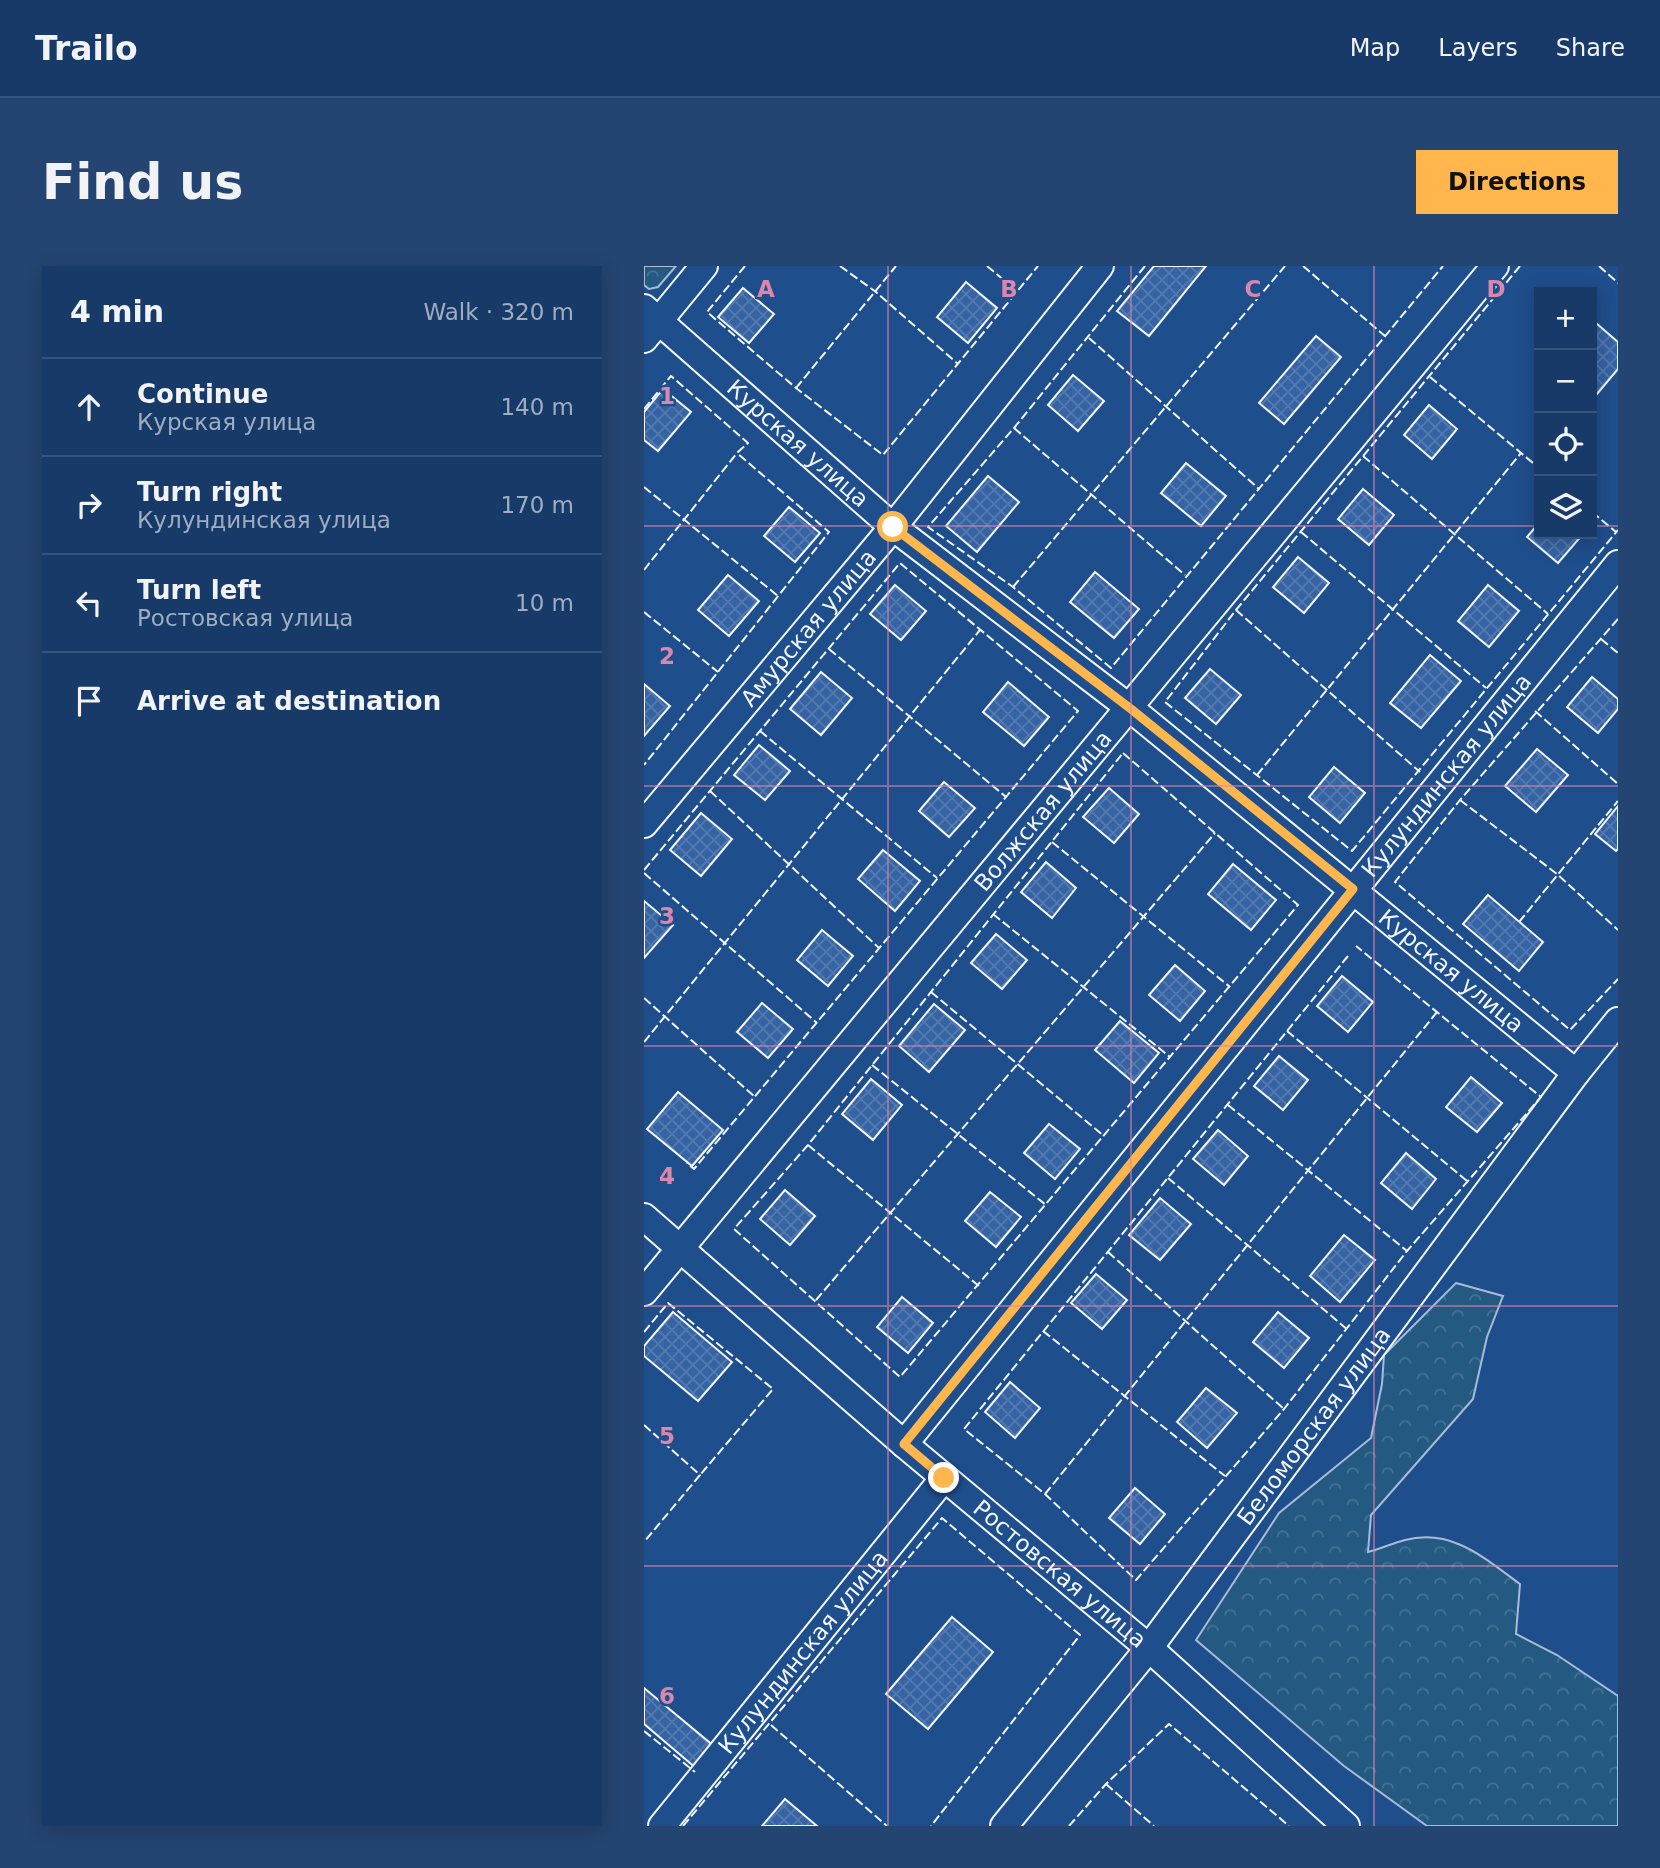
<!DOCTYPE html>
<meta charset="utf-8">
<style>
:root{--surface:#173a69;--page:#244571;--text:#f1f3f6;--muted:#9eadc0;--line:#36547d;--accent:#ffb74d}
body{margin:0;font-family:"DejaVu Sans",sans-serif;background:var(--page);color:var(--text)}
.controls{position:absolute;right:21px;top:21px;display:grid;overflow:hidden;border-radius:0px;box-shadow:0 4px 18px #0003}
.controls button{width:63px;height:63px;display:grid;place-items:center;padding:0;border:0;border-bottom:2px solid var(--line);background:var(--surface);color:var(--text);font:35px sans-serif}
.stop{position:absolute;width:21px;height:21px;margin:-16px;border:5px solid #ffb74d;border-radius:50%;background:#fff}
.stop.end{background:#ffb74d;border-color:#fff;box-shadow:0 2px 7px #0008}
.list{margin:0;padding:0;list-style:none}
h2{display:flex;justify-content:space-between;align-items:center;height:91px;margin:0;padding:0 28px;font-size:30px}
h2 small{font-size:23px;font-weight:400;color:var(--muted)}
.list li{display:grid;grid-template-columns:46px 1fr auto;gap:21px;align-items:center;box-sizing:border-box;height:98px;padding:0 28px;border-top:2px solid var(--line)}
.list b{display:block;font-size:26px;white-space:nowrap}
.list p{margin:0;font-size:23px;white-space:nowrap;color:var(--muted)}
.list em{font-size:23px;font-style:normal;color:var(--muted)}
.icon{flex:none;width:38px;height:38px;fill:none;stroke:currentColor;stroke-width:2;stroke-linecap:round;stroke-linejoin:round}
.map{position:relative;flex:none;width:974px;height:1560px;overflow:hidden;border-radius:0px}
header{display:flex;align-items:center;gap:42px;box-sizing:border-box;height:98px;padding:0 35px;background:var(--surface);border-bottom:2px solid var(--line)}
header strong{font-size:33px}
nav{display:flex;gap:38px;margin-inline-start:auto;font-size:24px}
.intro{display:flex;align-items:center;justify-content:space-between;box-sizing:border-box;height:168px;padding:0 42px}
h1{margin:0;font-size:49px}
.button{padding:18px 32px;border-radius:0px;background:var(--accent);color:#111;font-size:24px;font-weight:700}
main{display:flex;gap:42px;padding:0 42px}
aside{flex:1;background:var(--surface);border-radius:0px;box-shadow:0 4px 18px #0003}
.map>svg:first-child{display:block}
.forest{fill:url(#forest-crowns);stroke:#a8bbd7;stroke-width:2}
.building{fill:url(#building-cross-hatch);stroke:#f2f6ff;stroke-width:2}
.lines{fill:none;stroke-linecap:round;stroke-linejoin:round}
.minor-casing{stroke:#f2f6ff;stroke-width:30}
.minor{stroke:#1f4e8c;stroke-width:26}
.fence{stroke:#f2f6ff;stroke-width:2;stroke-dasharray:9 3.5;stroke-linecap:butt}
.route{stroke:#ffb74d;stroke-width:9}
.grid{fill:none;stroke:#da87ad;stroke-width:2;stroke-opacity:0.55}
.labels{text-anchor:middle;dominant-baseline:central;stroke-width:5;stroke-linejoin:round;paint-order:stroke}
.street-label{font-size:23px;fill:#f2f6ff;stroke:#1f4e8c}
.grid-label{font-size:23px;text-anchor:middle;font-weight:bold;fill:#da87ad;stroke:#1f4e8c;stroke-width:5;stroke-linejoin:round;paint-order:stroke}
</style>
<header>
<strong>Trailo</strong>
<nav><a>Map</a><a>Layers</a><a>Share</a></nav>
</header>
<div class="intro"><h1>Find us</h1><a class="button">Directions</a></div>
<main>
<aside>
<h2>4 min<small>Walk · 320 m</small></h2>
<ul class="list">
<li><svg class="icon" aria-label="ahead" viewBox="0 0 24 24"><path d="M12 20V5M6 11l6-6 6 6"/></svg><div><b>Continue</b><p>Курская улица</p></div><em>140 m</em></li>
<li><svg class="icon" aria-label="right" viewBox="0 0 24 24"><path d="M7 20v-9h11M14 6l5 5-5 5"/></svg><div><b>Turn right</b><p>Кулундинская улица</p></div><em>170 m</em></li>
<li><svg class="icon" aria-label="left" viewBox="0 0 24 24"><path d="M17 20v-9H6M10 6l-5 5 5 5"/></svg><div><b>Turn left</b><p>Ростовская улица</p></div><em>10 m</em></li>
<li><svg class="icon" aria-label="arrive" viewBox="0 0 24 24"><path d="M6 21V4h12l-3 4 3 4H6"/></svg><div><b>Arrive at destination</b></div></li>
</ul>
</aside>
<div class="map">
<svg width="974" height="1560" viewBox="0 0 974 1560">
<defs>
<pattern id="forest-crowns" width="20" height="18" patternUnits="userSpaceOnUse" patternTransform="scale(1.75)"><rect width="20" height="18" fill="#245a82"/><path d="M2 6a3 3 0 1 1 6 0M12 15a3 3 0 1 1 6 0" fill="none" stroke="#447295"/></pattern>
<pattern id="building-cross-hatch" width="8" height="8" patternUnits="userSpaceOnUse" patternTransform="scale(1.75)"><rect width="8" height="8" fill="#3563a3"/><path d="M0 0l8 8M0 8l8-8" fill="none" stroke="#537ab1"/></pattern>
</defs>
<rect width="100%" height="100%" fill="#1f4e8c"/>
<g class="forest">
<path d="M0 0H32L14 21 5 23 0 19Z"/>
<path d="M812 1017 859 1030 843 1071 829 1133 727 1249 724 1286C736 1283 749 1277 761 1274 808 1262 840 1292 876 1318L872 1368 913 1389 974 1430V1560H783L700 1500 552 1374 635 1247 727 1172 738 1118 740 1089Z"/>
</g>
<g class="building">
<path d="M510 0H562L505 70 473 45Z"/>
<path d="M322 16 353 42 324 77 293 51Z"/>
<path d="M99 22 130 48 105 77 74 51Z"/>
<path d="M952 57 974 76V103L948 134V62Z"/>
<path d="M672 70 697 91 640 158 615 137Z"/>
<path d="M429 109 460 135 434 165 404 139Z"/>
<path d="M19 123 47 146 14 185 0 174V146Z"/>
<path d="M785 139 813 163 788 193 760 169Z"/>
<path d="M542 197 582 230 557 260 517 227Z"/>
<path d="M344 210 375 236 333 286 302 260Z"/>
<path d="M719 223 750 249 725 279 694 253Z"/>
<path d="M145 241 176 267 151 296 120 270Z"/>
<path d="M895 257V268H939L914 297 883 271Z"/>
<path d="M654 291 685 317 660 347 629 321Z"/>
<path d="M451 306 495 343 470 372 426 336Z"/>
<path d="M84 309 115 335 85 370 54 344Z"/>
<path d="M251 319 282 345 257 374 226 348Z"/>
<path d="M844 319 875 345 845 381 814 355Z"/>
<path d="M786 389 817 415 777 462 746 437Z"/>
<path d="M566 403 597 429 572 458 541 432Z"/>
<path d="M177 406 208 432 177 469 146 443Z"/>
<path d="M948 411 974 433V443L954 467 923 441Z"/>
<path d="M364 416 405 451 380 480 339 446Z"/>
<path d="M0 418 26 440 0 470Z"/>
<path d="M115 479 146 505 121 534 90 509Z"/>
<path d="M893 483 924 509 892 546 861 520Z"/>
<path d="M690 501 721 527 696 557 665 531Z"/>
<path d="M300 516 331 542 305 571 275 545Z"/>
<path d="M465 522 495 548 470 577 439 551Z"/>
<path d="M974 540V583L972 585 951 568Z"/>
<path d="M57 547 88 573 57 610 26 584Z"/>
<path d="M239 584 276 615 251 645 214 613Z"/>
<path d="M402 596 432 622 408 652 377 626Z"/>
<path d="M589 598 632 634 607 664 564 628Z"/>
<path d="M844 629 899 676 875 705 819 658Z"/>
<path d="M0 635 29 659 0 692Z"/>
<path d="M178 664 209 690 184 720 153 694Z"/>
<path d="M352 668 383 694 358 723 327 697Z"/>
<path d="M531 699 561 725 536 755 505 729Z"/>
<path d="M698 710 729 736 704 766 673 740Z"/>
<path d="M118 737 149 763 124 792 93 766Z"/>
<path d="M290 738 321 764 285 806 255 780Z"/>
<path d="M476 755 515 787 490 817 451 784Z"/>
<path d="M635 790 664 814 639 844 610 820Z"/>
<path d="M827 811 858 837 833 866 802 841Z"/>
<path d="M227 813 258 839 229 874 198 848Z"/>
<path d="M34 826 79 864 48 900 3 863Z"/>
<path d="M405 858 436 883 411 913 380 887Z"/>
<path d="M574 864 604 890 580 919 549 893Z"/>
<path d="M762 887 792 913 768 943 737 917Z"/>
<path d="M141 924 171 950 146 979 116 953Z"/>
<path d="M346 926 377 951 352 981 321 955Z"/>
<path d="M516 932 547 958 516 994 485 969Z"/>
<path d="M700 969 731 994 696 1036 666 1010Z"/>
<path d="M452 1008 483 1034 458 1063 427 1037Z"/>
<path d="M258 1031 289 1057 264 1087 233 1061Z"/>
<path d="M29 1046 88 1096 54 1135 0 1090V1080Z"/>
<path d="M634 1046 665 1072 640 1102 609 1076Z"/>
<path d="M366 1116 396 1142 371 1172 341 1146Z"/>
<path d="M562 1122 593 1147 563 1182 533 1156Z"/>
<path d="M491 1222 521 1248 496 1278 465 1252Z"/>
<path d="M308 1351 349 1386 284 1463 242 1428Z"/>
<path d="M0 1422 71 1481 53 1503 0 1458Z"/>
<path d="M141 1533 173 1560H118Z"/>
</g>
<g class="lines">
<g class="minor-casing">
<g id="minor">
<path id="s1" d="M0 42 249 261 487 443 932 807"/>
<path d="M0 73 60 0"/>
<path id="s2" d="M0 558 249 261 456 0"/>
<path id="s3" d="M0 951 260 1178 505 1382 702 1560"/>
<path id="s4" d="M0 1026 851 0"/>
<path id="s5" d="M260 1178 974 298"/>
<path id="s6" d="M18 1560 300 1212"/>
<path id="s7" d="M360 1560 505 1382 932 807 974 755"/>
</g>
</g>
<use href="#minor" class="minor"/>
<g class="fence">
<path d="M101 0 63 46 152 122 239 189 394 0"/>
<path d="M196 0 232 26 314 98"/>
<path d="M343 0 373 25"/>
<path d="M501 0 370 162 284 261 369 321 467 402 799 0"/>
<path d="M659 0 741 70"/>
<path d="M876 0 592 344 521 436 708 585 974 264"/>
<path d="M955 0 974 17"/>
<path d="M445 72 615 223"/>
<path d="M786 111 895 202"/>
<path d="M152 122 252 0"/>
<path d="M0 143 27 110 104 177 93 187 185 266 0 499"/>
<path d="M370 162 541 309"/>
<path d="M719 190 904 348"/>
<path d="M0 221 134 330"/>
<path d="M948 246 972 266"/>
<path d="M657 266 842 422"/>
<path d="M0 304 93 187"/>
<path d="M369 321 641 0"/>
<path d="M592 344 776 506"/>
<path d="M0 346 74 406"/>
<path d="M974 353 816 534 751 616 926 764 974 713"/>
<path d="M957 373 974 387"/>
<path d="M185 383 362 531"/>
<path d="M891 445 974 518"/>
<path d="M116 465 293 612"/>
<path d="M479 487 654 639 256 1111 90 963 164 879Z"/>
<path d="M613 509 877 187"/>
<path d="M66 525 235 682"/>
<path d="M816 534 913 608 974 664"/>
<path d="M408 576 586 721"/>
<path d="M0 604 256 297 434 445 50 903 43 897"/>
<path d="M0 607 173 757"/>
<path d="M349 648 526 791"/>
<path d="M875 656 974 535"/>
<path d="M704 690 320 1163 401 1228 492 1314 640 1143 763 985 897 831 712 680"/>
<path d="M287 726 460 870"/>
<path d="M0 732 111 831"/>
<path d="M643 765 823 915"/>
<path d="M0 776 336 364"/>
<path d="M228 799 402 939"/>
<path d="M584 839 763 985"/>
<path d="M164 879 335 1020"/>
<path d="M524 912 704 1064"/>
<path d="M464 986 640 1143"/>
<path d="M172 1034 571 567"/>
<path d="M399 1065 581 1210"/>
<path d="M0 1066 24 1037 129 1123 56 1209"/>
<path d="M0 1159 56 1209 0 1276"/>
<path d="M401 1228 793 746"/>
<path d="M127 1459 243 1560"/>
<path d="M0 1465 51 1506"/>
<path d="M462 1518 510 1560"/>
<path d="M39 1560 298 1252 436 1369 287 1560"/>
<path d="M425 1560 462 1518 525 1458 645 1560"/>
</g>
</g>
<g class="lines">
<path class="route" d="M249 261 487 443 709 623 260 1178 300 1212"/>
</g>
<path class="grid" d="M244 0V1560M487 0V1560M730 0V1560M0 260H895M948 260H974M0 520H974M0 780H974M0 1040H974M0 1300H974"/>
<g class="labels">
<g class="street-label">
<text stroke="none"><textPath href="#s1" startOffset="205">Курская улица</textPath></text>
<text stroke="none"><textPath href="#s2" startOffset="256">Амурская улица</textPath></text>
<text stroke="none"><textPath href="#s5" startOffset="861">Кулундинская улица</textPath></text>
<text stroke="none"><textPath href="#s4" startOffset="625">Волжская улица</textPath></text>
<text stroke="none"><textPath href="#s1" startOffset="1045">Курская улица</textPath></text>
<text stroke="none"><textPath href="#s7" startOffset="506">Беломорская улица</textPath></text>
<text stroke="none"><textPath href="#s3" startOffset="548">Ростовская улица</textPath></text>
<text stroke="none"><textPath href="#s6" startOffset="224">Кулундинская улица</textPath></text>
</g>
</g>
<g class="grid-label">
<text x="122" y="31">A</text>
<text x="365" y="31">B</text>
<text x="609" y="31">C</text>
<text x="852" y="31">D</text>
<text x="23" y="138">1</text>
<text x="23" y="398">2</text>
<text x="23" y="658">3</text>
<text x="23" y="918">4</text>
<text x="23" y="1178">5</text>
<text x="23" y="1438">6</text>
</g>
</svg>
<div class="controls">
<button>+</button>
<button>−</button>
<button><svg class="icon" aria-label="locate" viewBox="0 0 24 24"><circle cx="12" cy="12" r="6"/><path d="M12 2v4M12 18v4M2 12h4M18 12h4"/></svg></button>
<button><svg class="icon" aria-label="layers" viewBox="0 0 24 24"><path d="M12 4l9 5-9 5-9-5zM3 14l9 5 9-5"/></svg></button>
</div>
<div class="stop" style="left:249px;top:261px"></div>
<div class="stop end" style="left:300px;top:1212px"></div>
</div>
</main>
